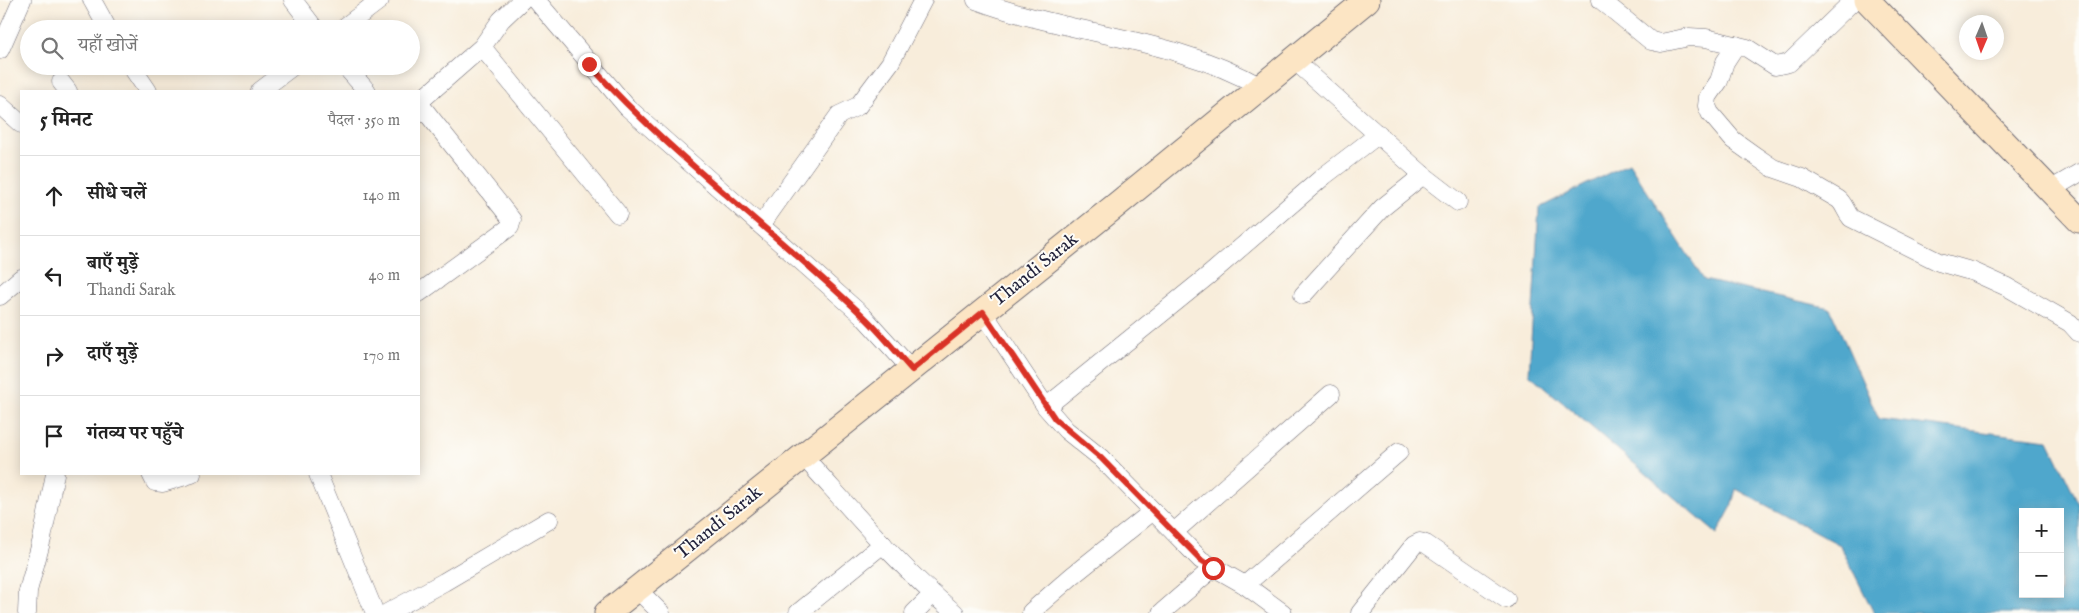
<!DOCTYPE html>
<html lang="hi">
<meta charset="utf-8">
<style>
:root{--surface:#fff;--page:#f6f6f6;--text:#222;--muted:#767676;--line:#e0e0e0}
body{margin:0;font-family:"IM FELL English","Noto Serif Devanagari",serif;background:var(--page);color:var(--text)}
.controls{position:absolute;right:15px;bottom:15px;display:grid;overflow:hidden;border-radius:0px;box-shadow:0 2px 12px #0003}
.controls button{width:45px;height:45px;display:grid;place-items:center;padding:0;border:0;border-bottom:1px solid var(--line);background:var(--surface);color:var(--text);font:25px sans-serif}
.compass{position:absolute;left:1959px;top:15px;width:45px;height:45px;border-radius:50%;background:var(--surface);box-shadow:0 2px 12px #0003;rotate:182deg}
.stop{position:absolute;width:15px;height:15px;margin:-11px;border:4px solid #d93025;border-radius:50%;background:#fff}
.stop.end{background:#d93025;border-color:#fff;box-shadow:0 1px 5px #0008}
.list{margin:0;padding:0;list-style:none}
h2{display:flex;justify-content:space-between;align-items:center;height:65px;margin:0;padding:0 20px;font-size:21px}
h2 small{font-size:16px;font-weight:400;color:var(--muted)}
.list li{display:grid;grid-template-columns:32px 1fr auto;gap:15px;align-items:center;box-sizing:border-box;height:80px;padding:0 20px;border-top:1px solid var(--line)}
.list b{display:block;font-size:19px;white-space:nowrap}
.list p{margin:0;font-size:16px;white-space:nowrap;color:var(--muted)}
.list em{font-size:16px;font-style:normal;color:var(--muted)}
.icon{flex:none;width:28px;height:28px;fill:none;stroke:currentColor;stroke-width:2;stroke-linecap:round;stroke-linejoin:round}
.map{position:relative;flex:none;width:2079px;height:613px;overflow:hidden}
.search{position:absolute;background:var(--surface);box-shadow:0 2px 12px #0003;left:20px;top:20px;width:400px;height:55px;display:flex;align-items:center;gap:12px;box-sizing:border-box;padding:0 18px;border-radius:28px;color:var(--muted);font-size:19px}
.panel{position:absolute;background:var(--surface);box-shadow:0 2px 12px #0003;left:20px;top:90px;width:400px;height:385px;border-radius:0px}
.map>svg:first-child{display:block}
.water{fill:#4fa7cc;stroke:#386484;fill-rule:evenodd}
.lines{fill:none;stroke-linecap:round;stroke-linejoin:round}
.street-casing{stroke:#6d6973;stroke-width:19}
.secondary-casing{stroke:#6d6973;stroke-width:27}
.street{stroke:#fff;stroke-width:18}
.secondary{stroke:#fce5c4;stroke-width:25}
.route{stroke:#d93025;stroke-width:6}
.labels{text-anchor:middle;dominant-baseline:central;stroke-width:4;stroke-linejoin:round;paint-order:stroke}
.street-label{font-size:19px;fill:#22223b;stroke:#fdfcf7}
</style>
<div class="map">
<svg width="2079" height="613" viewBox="0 0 2079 613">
<rect width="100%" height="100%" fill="#fdfcf7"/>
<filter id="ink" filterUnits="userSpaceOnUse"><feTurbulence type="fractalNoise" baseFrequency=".02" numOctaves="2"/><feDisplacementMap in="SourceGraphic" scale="10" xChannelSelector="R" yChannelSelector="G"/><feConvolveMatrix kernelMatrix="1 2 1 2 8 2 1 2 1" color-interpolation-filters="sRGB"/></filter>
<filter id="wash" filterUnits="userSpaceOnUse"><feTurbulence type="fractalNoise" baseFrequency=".0096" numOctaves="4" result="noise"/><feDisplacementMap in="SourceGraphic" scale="20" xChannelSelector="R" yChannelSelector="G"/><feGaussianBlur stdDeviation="1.12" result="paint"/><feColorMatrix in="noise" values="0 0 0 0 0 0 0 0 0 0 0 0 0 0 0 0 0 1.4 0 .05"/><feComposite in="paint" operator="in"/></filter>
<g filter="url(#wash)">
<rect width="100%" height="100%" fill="#f8eddb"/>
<path class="water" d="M1629 163 1704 280 1830 308 1879 419 2048 440 2079 504V613H1874L1840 545 1736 489 1731 508 1717 534 1529 374 1539 208ZM2023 512H2060V594H2023Z"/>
</g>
<g filter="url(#ink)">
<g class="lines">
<g class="street-casing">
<g id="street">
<path d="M92 0 108 29"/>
<path d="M293 0 315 29"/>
<path d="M536 0 627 107 862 315 912 370"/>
<path d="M976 0C1069 35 1174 37 1261 87"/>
<path d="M1601 0 1651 41 1661 43 1689 37 1706 38 1747 48 1775 66 1789 63 1854 0"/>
<path d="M342 29 380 0"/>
<path d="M1736 45 1725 62 1719 81 1708 97 1707 106 1710 113 1733 140 1754 155 1773 168 1802 178 1838 199C1844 203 1845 211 1851 218L1939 262 1974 272 2007 287 2070 323 2079 333"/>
<path d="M482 47 618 214"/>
<path d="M0 50 22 0"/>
<path d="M1294 60 1423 175 1458 202"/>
<path d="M131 66 148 91"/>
<path d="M345 66 367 91"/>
<path d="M61 82 68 91"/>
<path d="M260 91 293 66"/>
<path d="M419 102 482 47 501 20 522 0"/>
<path d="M419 103 512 220 510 227 419 293"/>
<path d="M0 105 21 124"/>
<path d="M2050 190 2079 173"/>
<path d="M761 225 839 115 858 106 890 63 923 0"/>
<path d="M1303 295 1382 208 1423 175"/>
<path d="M0 296 21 278"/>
<path d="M983 312 1046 407 1066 430 1101 458 1201 560 1245 585 1283 613"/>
<path d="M1046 407 1209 275 1324 176 1379 134"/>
<path d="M803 456C852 510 899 567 955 613"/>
<path d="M151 474 155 482 163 483 192 474"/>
<path d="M318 474 375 613"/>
<path d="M1174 532 1331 394"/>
<path d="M1245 585 1399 452"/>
<path d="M637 589 661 613"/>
<path d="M1031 612 1072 576 1153 511"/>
<path d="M27 613 28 591 42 539 55 474"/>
<path d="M387 613 444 582 549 520"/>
<path d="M798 613 883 544"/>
<path d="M914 613 933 594"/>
<path d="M1161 613 1213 568"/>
<path d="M1360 613 1414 545 1420 542 1426 544 1506 599"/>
</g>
</g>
<g class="secondary-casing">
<g id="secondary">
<path d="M1867 0 2079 220"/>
<path d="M607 613 1114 207 1367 0"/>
</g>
</g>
<use href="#street" class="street"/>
<use href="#secondary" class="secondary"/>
</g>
</g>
<g class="lines" filter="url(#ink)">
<path class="route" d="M589 64C671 156 771 228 860 313 879 330 895 351 912 370L983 312 1055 419 1101 458 1201 560 1213 568"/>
</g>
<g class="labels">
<g class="street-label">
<text transform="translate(1035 270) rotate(-39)">Thandi Sarak</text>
<text transform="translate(719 523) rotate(-39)">Thandi Sarak</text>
</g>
</g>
</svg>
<div class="controls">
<button>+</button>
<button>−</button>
</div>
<svg class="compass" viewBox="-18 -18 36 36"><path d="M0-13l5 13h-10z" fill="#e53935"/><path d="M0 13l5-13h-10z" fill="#767676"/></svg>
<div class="stop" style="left:1213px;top:568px"></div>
<div class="stop end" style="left:589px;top:64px"></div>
<div class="search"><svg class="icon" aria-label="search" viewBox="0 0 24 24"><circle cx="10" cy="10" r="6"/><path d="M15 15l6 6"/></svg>यहाँ खोजें</div>
<section class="panel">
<h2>5 मिनट<small>पैदल · 350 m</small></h2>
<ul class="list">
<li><svg class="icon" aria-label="ahead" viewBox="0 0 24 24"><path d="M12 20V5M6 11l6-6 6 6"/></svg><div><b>सीधे चलें</b></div><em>140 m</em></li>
<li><svg class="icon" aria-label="left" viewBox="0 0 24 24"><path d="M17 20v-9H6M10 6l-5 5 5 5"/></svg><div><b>बाएँ मुड़ें</b><p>Thandi Sarak</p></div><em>40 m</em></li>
<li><svg class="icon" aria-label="right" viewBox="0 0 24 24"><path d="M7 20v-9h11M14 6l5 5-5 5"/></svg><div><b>दाएँ मुड़ें</b></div><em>170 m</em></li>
<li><svg class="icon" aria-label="arrive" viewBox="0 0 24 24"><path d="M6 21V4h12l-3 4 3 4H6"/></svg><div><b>गंतव्य पर पहुँचे</b></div></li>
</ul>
</section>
</div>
